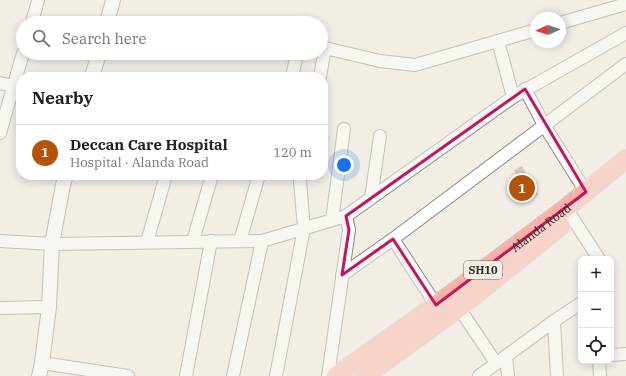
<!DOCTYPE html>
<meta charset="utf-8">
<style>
:root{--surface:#fff;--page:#f2f2f2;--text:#202124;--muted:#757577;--line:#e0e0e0;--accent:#b45309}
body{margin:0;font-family:"IBM Plex Serif",serif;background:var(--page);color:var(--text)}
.controls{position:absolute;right:12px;bottom:12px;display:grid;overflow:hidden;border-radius:8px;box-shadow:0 2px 10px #0003}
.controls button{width:36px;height:36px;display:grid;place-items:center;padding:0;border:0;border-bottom:1px solid var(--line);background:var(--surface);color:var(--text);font:20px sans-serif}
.compass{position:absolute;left:530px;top:12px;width:36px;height:36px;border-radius:50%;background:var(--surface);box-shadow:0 2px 10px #0003;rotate:267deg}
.you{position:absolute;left:344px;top:165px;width:14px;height:14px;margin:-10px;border:3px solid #fff;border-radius:50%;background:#1a73e8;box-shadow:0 0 0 6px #1a73e833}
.badge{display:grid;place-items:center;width:26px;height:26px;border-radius:50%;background:var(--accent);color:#fff;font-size:13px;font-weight:700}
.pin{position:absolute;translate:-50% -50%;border:2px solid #fff;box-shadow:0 1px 4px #0006}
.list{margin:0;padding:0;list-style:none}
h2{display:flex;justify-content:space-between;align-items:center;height:52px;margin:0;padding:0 16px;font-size:17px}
h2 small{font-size:13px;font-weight:400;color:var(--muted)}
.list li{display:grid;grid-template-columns:26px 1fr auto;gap:12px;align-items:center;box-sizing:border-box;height:56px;padding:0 16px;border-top:1px solid var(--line)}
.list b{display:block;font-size:15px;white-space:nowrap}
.list p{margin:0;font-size:13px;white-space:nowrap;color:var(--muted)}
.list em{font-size:13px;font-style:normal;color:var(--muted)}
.icon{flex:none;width:22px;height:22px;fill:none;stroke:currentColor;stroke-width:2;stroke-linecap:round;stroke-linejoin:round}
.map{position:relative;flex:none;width:626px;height:376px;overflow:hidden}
.search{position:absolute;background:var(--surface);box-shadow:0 2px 10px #0003;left:16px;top:16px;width:312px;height:44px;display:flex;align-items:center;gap:10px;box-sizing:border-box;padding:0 14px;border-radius:22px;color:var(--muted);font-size:15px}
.panel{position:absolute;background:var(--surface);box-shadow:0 2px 10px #0003;left:16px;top:72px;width:312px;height:108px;border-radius:16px}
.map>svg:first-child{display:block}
.building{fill:#d4cac7}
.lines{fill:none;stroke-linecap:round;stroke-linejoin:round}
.minor-casing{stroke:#8c8981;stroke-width:14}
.tertiary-casing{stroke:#8c8981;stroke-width:16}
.primary-casing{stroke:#cdcdcc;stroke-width:20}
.minor{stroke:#fff;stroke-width:12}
.tertiary{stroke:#fff;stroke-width:14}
.primary{stroke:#fcb2a6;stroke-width:18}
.marked{fill:none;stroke:#c2185b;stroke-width:3;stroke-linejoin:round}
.labels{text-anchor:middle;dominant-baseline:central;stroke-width:3.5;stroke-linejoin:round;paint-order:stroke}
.shield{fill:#f2eee6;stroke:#6a6863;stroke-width:1}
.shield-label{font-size:11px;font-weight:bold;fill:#302e2b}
.street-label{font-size:12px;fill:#302e2b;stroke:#f2eee6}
</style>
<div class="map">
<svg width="626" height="376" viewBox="0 0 626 376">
<rect width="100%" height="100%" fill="#f2eee6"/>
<path class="building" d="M522 166 538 195 524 203 512 183 519 179 514 170Z"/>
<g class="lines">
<g class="minor-casing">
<g id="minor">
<path d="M32 23 38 0"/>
<path d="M560 23 626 4"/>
<path d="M498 41 513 97"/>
<path d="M321 47 380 61 415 65 536 30"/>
<path d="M292 77 297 53"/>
<path d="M320 77 325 48"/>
<path d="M0 83 21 88"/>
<path d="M525 89 544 125 586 192"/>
<path d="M0 133 23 53"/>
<path d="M371 198 380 136"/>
<path d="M566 208 599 259"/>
<path d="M332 220 344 129"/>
<path d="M393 239 436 305"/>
<path d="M0 241 52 244 262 241 346 216 513 97 626 33"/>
<path d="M193 241 212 175"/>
<path d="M240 241 259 175"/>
<path d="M147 242 166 175"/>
<path d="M342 275 393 239 626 64"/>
<path d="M0 308 49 307"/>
<path d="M459 308 496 363"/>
<path d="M554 321 557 376"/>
<path d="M611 355 626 354"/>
<path d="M506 356 508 376"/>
<path d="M599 361 600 376"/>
<path d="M42 363 128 376"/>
<path d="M186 376 211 241"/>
<path d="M233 376 262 241"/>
<path d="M276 376 304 228 300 181 301 175"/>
<path d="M328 376 349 230 346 216"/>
<path d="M479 376 554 321 581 303"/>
</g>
</g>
<g class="tertiary-casing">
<g id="tertiary">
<path d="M107 23 113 0"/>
<path d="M92 77 99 53"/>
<path d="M39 376 42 363 49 307 52 244 63 185 66 175"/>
</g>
</g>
<g class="primary-casing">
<g id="primary">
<path id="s1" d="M336 376 450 295 566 208 626 159"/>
<path d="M365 376 459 308 561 226"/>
</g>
</g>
<use href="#minor" class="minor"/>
<use href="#tertiary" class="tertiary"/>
<use href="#primary" class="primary"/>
</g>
<path d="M0 0H626V376H0ZM525 89 586 192 436 305 393 239 342 275 349 230 346 216Z" fill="#f2eee6" fill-opacity=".55" fill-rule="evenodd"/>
<path class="marked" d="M525 89 586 192 436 305 393 239 342 275 349 230 346 216Z"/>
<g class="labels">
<rect class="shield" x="464" y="261" width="38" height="18" rx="3"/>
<g class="shield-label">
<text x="483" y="270">SH10</text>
</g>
<g class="street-label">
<text stroke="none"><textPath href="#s1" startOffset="253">Alanda Road</textPath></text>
</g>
</g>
</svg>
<div class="controls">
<button>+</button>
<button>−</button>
<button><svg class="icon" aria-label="locate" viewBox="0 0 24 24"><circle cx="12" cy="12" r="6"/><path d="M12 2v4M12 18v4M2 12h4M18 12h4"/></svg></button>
</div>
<svg class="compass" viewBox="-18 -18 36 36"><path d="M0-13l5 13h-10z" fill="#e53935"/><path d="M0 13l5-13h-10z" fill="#757577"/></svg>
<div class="you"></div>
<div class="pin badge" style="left:522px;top:188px">1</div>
<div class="search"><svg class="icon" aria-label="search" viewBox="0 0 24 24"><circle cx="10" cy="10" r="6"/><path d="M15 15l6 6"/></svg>Search here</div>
<section class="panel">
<h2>Nearby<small></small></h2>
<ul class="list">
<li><span class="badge">1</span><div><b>Deccan Care Hospital</b><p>Hospital · Alanda Road</p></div><em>120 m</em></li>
</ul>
</section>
</div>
